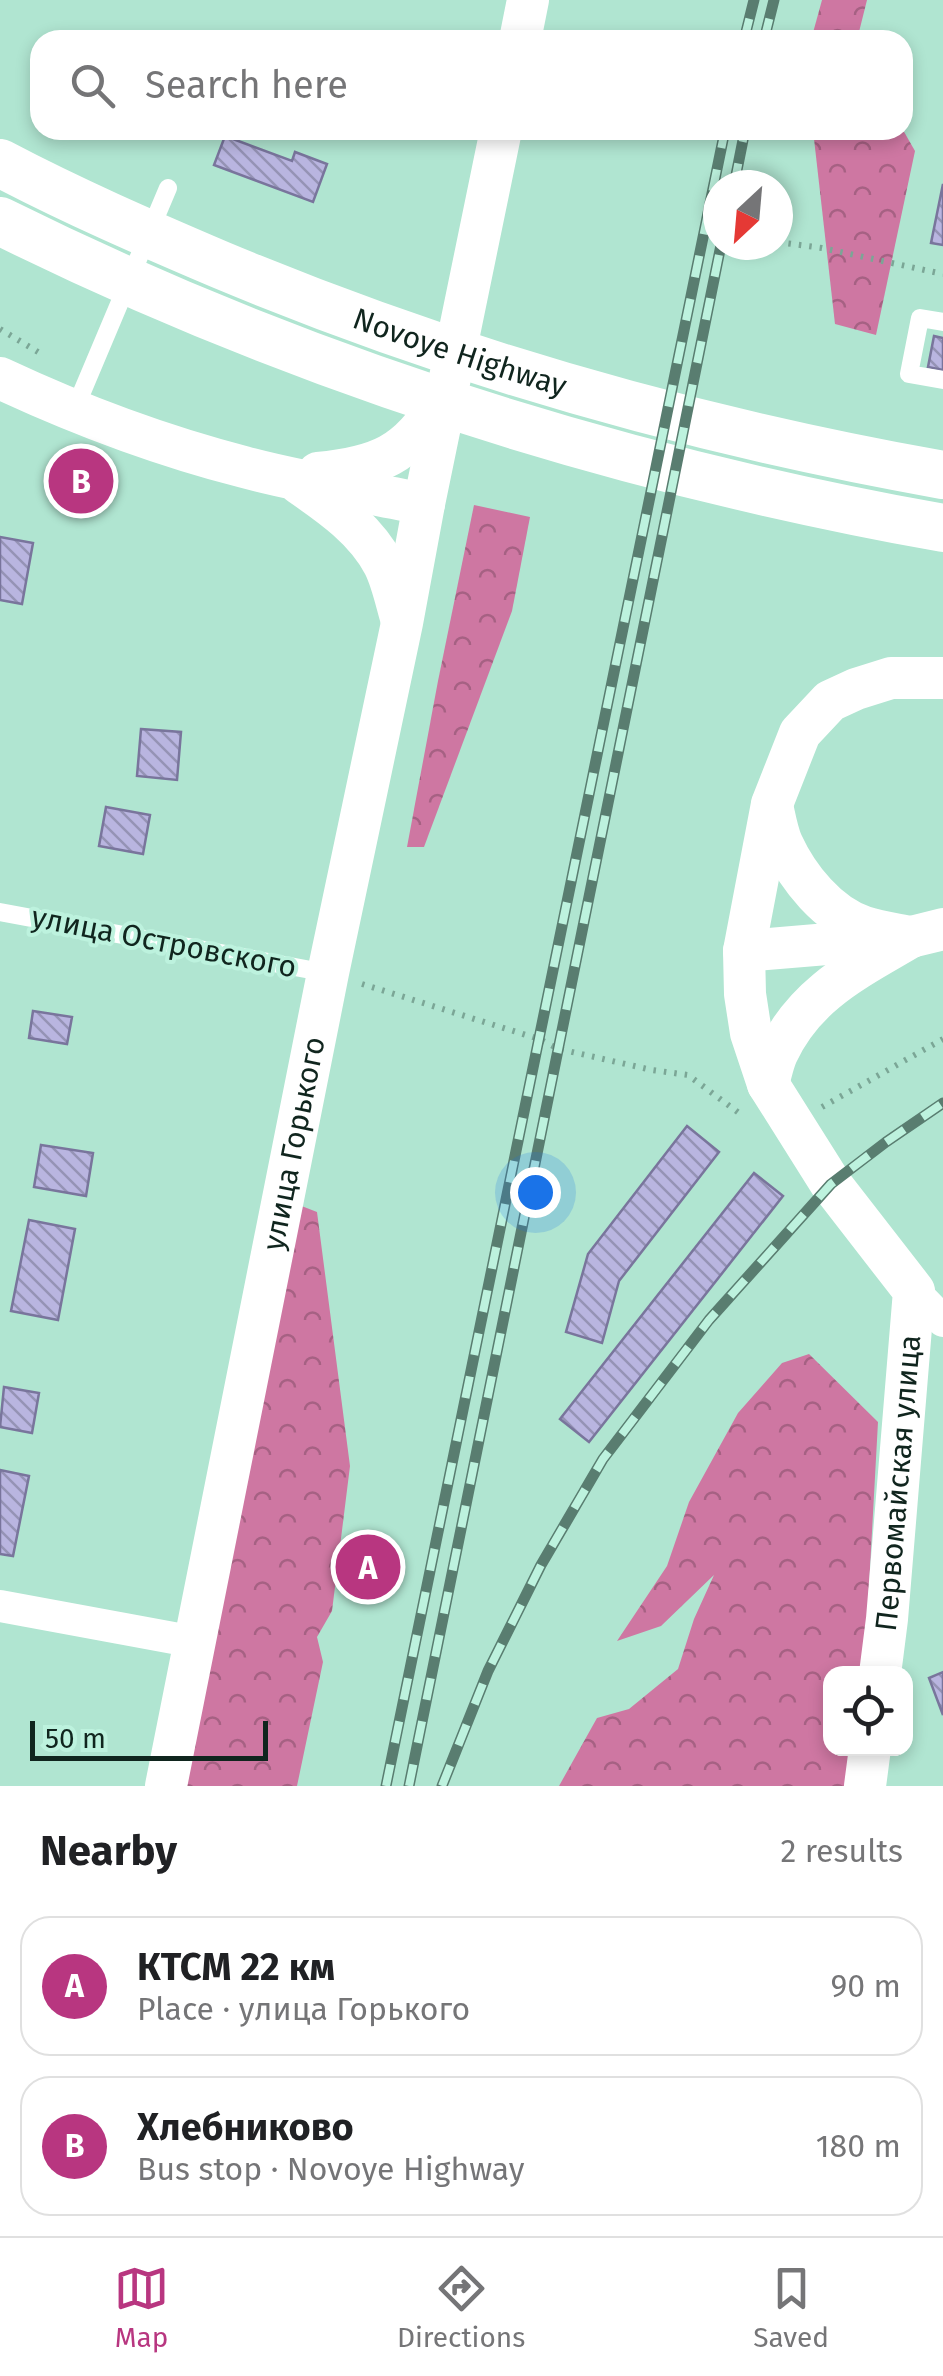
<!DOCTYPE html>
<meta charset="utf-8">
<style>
:root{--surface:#fff;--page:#f6f6f6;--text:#202124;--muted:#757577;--line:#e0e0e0;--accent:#b83680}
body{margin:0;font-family:"Fira Sans",sans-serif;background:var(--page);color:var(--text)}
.controls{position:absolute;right:30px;bottom:30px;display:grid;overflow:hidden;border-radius:20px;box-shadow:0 5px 15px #0003}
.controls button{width:90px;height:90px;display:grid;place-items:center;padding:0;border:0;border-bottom:2px solid var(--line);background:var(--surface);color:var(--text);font:50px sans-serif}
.compass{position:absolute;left:703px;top:170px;width:90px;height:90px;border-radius:50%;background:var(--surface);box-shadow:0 5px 15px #0003;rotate:206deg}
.scale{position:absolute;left:30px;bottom:25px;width:238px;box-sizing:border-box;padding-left:10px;border:5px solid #10251e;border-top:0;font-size:28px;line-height:35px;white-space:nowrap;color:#10251e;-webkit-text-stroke:8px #bdf2de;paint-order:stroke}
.you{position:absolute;left:535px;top:1192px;width:35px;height:35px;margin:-25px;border:8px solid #fff;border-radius:50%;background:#1a73e8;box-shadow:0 0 0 15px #1a73e833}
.badge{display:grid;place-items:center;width:65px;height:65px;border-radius:50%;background:var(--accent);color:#fff;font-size:32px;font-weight:700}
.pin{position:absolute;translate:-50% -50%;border:5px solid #fff;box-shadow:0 2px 10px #0006}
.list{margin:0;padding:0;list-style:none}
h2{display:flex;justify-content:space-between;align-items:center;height:130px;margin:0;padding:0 40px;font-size:42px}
h2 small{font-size:32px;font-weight:400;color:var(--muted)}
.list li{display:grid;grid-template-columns:65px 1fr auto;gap:30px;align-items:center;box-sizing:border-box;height:140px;margin:0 20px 20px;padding:0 20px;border:2px solid var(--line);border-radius:30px}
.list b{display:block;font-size:38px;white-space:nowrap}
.list p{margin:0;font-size:32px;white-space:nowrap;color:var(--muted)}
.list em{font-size:32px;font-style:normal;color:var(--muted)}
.icon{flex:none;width:55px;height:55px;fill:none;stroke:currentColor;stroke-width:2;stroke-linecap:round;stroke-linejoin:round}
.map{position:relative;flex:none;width:943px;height:1786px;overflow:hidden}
.search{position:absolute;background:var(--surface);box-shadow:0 5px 15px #0003;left:30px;right:30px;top:30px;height:110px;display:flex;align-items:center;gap:25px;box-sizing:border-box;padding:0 35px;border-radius:30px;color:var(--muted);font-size:38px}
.sheet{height:450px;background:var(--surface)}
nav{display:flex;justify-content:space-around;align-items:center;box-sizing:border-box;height:140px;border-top:2px solid var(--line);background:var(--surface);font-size:28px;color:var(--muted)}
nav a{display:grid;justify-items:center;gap:5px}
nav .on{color:var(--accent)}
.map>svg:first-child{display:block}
.forest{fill:url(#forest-crowns)}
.building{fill:url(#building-back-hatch);stroke:#79759c;stroke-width:2.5}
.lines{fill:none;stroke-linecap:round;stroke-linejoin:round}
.path{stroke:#7ba696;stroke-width:6;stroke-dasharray:2.5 8;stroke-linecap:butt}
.service{stroke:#fff;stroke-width:18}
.minor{stroke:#fff;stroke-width:32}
.tertiary{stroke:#fff;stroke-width:42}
.secondary{stroke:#fff;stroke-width:48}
.rail-casing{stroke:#597d70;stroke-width:11}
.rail{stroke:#bdf2de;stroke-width:8;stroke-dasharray:22;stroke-linecap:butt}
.labels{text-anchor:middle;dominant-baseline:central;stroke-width:8;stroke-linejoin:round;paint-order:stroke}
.street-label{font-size:30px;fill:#10251e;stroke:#bdf2de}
</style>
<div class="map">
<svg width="943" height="1786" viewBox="0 0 943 1786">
<defs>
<pattern id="forest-crowns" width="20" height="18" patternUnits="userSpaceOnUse" patternTransform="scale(2.5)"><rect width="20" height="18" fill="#ce77a2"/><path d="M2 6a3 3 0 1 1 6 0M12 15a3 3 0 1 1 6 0" fill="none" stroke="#a66183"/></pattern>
<pattern id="building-back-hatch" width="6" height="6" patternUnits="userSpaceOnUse" patternTransform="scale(2.5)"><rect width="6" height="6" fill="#b9b5e0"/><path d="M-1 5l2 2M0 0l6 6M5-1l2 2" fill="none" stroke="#9593b5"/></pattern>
</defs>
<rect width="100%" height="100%" fill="#b0e5d1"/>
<g class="forest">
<path d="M822 0H867L857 40H811Z"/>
<path d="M813 130H903L915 151 876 335 835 324Z"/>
<path d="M474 505 530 517 512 611 424 847H407L438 681Z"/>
<path d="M299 1205 317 1212 350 1466 332 1611 317 1637 323 1662 297 1786H181Z"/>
<path d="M809 1354 878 1422 867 1623 861 1673 830 1674V1748L851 1749 846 1786H559L597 1718 629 1709 678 1669 694 1619 714 1575 661 1626 617 1641 667 1566 689 1502 738 1413 782 1363Z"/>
</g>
<g class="building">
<path d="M225 136 292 161 295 152 327 164 313 202 214 165Z"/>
<path d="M943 184V245L931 243Z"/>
<path d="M934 336 943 338V370L928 367Z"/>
<path d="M0 537 33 543 22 604 0 600Z"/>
<path d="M141 729 181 732 177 780 137 776Z"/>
<path d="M106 807 150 815 143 854 99 846Z"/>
<path d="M33 1011 72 1017 67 1044 29 1038Z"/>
<path d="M687 1126 719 1152 619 1281 602 1343 566 1332 588 1254Z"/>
<path d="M41 1145 93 1153 86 1196 34 1187Z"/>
<path d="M754 1173 783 1196 589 1442 560 1419Z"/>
<path d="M29 1220 75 1229 58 1320 11 1311Z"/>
<path d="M4 1387 39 1393 32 1433 0 1427Z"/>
<path d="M0 1470 29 1476 13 1556 0 1554Z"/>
<path d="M354 1553 386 1559 382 1581 350 1575Z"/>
<path d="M943 1672V1715L929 1678Z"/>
</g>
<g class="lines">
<g class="path">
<path d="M778 242 822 248 943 274"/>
<path d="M0 329 38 352"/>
<path d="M362 984 539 1039 559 1049 652 1070 688 1075 743 1116"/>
<path d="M822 1107 943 1039"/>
</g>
<g class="service">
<path d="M943 322 920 318 909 374 943 380"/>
<path d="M74 411 168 188"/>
<path d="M0 912 327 973"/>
</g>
<g class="minor">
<path d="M914 1291 943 1321"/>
<path d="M0 1606 195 1642"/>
</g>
<g class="tertiary">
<path d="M520 40 528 0"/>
<path d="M0 378C79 415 159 445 244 467 303 483 364 492 424 504"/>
<path d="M318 473C378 467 408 455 440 402"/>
<path d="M300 484C332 506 366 530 384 565 392 581 396 601 401 618"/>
<path d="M772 805C775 818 777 831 782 843 798 878 828 915 864 927 879 932 896 934 911 937"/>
<path d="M744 951 911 937 943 929"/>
<path d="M768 1084C771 1074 773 1063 777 1054 805 993 857 969 911 937"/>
<path id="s1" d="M880 1674 887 1619 914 1291 831 1184 768 1084 751 1033 745 994 744 951 772 804 800 733 830 701 856 689 891 678H943"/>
<path id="s2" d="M166 1786 328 973 402 623 424 504 501 130"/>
<path d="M865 1786 870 1748"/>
</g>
<g class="secondary">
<path id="s3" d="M0 163C72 201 146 233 221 265 453 362 695 431 943 475"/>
<path d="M0 221C300 370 614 469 943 528"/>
</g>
<g class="rail-casing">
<g id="rail">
<path d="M744 40 754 0"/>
<path d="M764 40 774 0"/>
<path d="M734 185 745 130"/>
<path d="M386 1786 725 130"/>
<path d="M409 1786 721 245"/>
<path d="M442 1786 488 1671 541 1565 603 1459 709 1320 831 1184 886 1142 943 1103"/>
</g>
</g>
<use href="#rail" class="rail"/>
</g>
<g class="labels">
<g class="street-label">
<text stroke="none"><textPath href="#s3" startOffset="498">Novoye Highway</textPath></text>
<text transform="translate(164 942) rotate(11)">улица Островского</text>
<text stroke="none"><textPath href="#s2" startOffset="655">улица Горького</textPath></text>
<text stroke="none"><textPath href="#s1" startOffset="192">Первомайская улица</textPath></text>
</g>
</g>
</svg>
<div class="controls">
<button><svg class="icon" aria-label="locate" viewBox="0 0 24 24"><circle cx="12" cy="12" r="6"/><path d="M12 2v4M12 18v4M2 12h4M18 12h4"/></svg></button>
</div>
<svg class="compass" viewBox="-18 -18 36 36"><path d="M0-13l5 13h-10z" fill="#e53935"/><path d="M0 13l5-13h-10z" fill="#757577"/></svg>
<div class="scale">50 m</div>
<div class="you"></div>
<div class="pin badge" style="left:368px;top:1567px">A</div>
<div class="pin badge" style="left:81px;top:481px">B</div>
<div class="search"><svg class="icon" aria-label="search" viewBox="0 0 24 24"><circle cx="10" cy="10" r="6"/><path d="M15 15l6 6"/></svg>Search here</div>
</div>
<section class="sheet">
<h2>Nearby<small>2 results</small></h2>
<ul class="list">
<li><span class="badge">A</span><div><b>КТСМ 22 км</b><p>Place · улица Горького</p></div><em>90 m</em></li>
<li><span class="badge">B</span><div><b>Хлебниково</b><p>Bus stop · Novoye Highway</p></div><em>180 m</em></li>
</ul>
</section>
<nav>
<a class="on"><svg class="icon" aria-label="map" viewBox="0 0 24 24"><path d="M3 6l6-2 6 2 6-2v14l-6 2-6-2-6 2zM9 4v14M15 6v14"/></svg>Map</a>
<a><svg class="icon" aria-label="directions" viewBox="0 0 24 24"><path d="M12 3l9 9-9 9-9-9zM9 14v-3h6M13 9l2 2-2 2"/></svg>Directions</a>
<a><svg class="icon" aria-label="saved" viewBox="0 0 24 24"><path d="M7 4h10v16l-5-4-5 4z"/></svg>Saved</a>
</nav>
